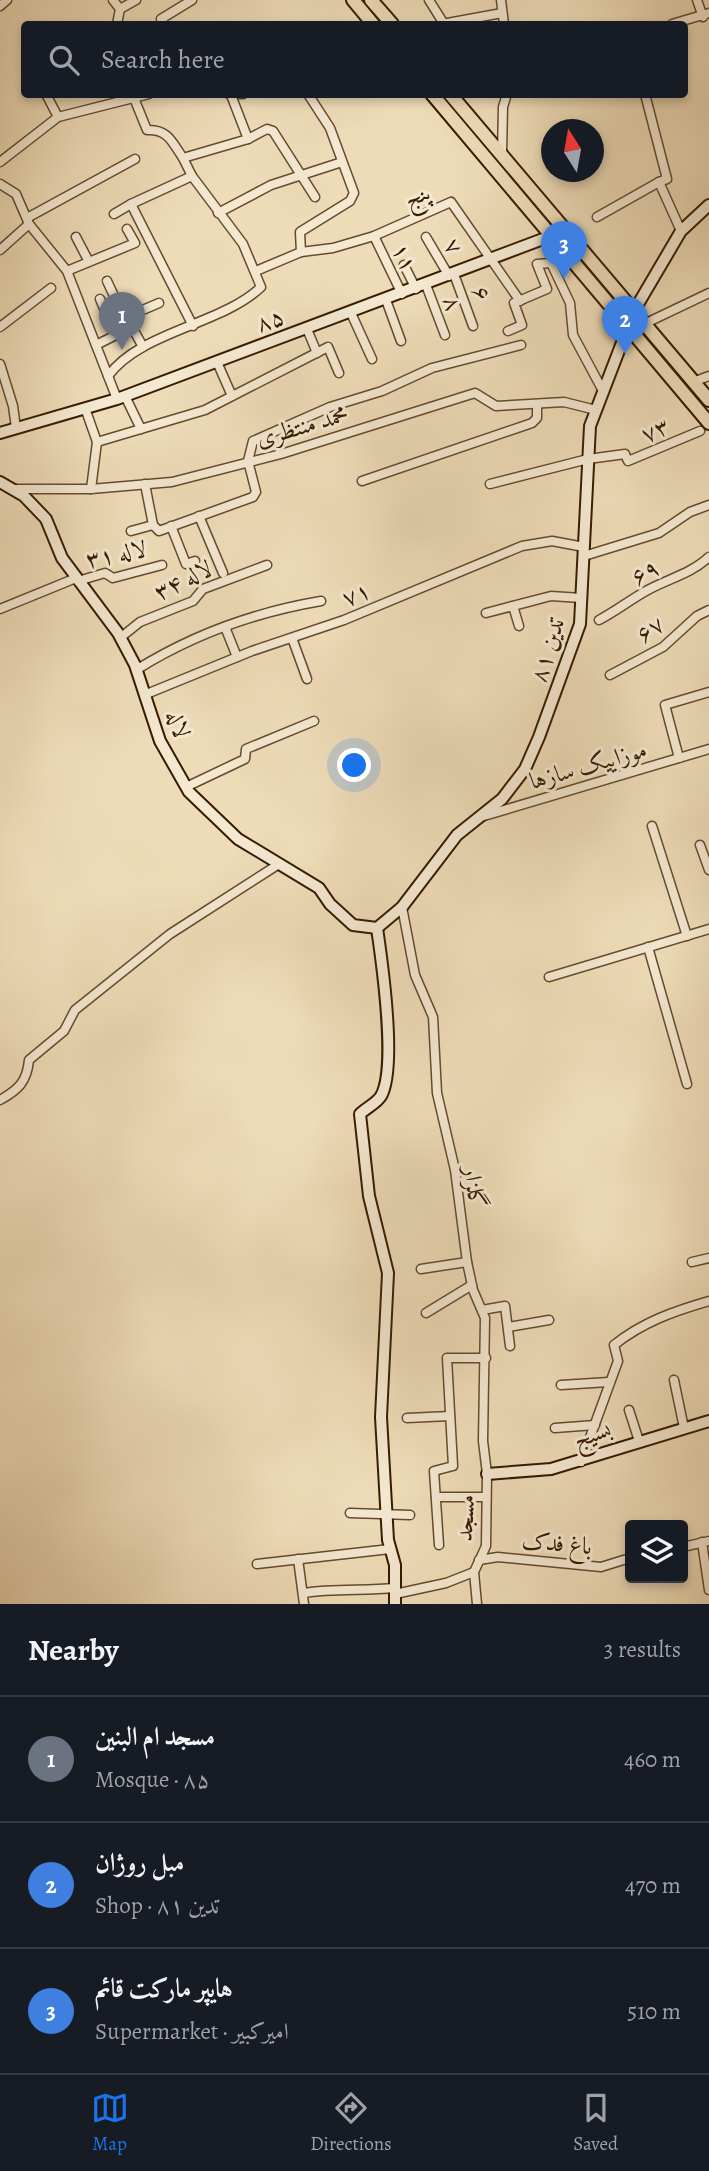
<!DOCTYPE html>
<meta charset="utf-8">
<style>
:root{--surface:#171b24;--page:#242831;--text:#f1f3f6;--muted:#9ea1a6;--line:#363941;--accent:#1a73e8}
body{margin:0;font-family:Alegreya,Amiri,serif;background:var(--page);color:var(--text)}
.controls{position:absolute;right:21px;bottom:21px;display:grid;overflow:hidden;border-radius:7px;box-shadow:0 4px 10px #0003}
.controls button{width:63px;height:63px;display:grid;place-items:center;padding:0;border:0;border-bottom:2px solid var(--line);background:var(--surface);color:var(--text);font:35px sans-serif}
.compass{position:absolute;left:541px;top:119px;width:63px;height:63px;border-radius:50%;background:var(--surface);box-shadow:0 4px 10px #0003;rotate:349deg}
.you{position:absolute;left:355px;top:766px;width:24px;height:24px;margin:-18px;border:5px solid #fff;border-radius:50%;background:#1a73e8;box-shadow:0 0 0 10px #1a73e833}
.badge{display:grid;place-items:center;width:46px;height:46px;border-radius:50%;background:var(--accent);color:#fff;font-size:23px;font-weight:700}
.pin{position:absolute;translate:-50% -58px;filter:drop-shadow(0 2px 4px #0008)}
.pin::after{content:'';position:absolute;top:37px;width:24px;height:21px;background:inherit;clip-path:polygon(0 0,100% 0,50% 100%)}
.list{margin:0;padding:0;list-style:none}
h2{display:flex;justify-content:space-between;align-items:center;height:91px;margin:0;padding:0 28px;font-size:30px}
h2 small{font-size:23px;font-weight:400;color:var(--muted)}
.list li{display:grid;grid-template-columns:46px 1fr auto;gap:21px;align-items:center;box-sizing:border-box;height:126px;padding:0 28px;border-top:2px solid var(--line)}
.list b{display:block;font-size:26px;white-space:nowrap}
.list p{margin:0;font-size:23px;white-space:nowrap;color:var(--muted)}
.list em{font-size:23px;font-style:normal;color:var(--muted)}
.icon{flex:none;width:38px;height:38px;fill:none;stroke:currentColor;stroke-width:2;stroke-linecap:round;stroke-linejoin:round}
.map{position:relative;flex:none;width:709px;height:1604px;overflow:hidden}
.search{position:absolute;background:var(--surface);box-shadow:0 4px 10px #0003;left:21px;right:21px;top:21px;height:77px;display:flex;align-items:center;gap:18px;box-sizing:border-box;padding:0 24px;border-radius:7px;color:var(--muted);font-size:26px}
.sheet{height:469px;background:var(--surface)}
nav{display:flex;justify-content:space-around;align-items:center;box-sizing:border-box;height:98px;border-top:2px solid var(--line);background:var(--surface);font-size:19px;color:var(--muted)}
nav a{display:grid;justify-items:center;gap:4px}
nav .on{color:var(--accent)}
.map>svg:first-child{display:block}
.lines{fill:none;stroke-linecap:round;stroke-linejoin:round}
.street-casing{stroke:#654b2e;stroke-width:11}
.secondary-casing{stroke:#371b00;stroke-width:14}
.primary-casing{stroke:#371b00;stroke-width:16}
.street{stroke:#f4e8d1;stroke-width:8}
.secondary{stroke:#f4e8d1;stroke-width:10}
.primary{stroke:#eedcb8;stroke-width:12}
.labels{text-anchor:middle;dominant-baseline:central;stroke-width:6;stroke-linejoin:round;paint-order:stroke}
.street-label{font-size:24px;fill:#371b00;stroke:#f4e8d1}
</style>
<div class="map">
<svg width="709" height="1604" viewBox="0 0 709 1604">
<rect width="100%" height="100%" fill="#eedcb8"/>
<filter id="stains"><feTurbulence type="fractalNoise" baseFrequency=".00286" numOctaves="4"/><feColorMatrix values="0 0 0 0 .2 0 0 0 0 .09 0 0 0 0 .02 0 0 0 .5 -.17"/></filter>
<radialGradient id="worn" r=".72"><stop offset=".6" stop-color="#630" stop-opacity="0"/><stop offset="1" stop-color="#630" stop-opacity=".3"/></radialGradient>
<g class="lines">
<g class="street-casing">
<g id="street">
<path d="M113 0 120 9"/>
<path d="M429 0 444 24"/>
<path d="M501 0 504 24"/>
<path d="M697 0 703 17"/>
<path d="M0 6 7 0"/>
<path d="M117 24 120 9 136 0"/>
<path d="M164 24 161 19 192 0"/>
<path d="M442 24 502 13"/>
<path d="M672 24 709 13"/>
<path d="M46 94 58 117"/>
<path d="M229 94H243"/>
<path d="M308 94 330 128 354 193 350 201 300 232 301 252 333 248 374 236 451 202 520 301"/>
<path d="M645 94 667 179 659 182 681 231"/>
<path d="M231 95 248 139 267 129 273 131 315 197"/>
<path d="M134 98 147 130C168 129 172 142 183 158L248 139"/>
<path d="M502 154 503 107 507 94"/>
<path d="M0 162 58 117 149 94"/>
<path d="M0 184 16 194 29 224 67 271 117 399"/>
<path d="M131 204 192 176 183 158"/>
<path d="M218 213 271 185 342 162"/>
<path d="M114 214 131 204 193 326"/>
<path d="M597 217 659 182"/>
<path d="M27 218 135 159"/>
<path d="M374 236 402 294"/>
<path d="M76 237 88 260"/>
<path d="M426 237 449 276"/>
<path d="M562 248 551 263 570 303 573 335 603 391"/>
<path d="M0 250 29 224"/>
<path d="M404 265 416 289"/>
<path d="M67 271 135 243 127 229"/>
<path d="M256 271 301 252"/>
<path d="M454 274 473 326"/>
<path d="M107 281 129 328"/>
<path d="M426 285 445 335"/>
<path d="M100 299 115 335"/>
<path d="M386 300 401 341"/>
<path d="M351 313 372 359"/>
<path d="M124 318 159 303"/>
<path d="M644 324 709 293"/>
<path d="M0 327 51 288"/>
<path d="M307 329 317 353"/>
<path d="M508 331 522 325 514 303 547 289 537 264 551 263"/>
<path d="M96 345 132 327 143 347"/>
<path d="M217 362 232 396"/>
<path d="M0 364 13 406 16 428"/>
<path d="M108 376C141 331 221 325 261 287L243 244 192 176"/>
<path d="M693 382 709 376"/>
<path d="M125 396 141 429"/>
<path d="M85 408 97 442 91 489"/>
<path d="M97 442 205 410 328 347 339 373"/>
<path d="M362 481 532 423 537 418V404"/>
<path d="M145 484 153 525"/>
<path d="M490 484 588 459 625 454 628 461 700 431"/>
<path d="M12 489H91L172 482 281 454 475 393 496 406 564 402 596 410"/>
<path d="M199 516 223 573"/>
<path d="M171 526 186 564 195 561"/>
<path d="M131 531 153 525 159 531 253 497 256 492 248 461 253 441 330 407 382 391 432 368 521 345"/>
<path d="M584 556 659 533 690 512 709 505"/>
<path d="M78 581 105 573 113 578 162 565"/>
<path d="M513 606 519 626"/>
<path d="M0 609 76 578"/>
<path d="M486 613 551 596 581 598"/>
<path d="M599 620C616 611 630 600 646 591 667 579 691 574 709 557"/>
<path d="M225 627 237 657"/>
<path d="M120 638 140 622 193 601 203 589 267 565"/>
<path d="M292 638 307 679"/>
<path d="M136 670C192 635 256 612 321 601"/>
<path d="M610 675 663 647 697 616 709 610"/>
<path d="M144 695 252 651 344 620 522 546 552 541 584 547"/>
<path d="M679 758 665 705 709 692"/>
<path d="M186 787 245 759 246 749 314 721"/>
<path d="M484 816 709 749"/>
<path d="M652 826 687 936"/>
<path d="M700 845 709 870"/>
<path d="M402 907 415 975 433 1017 437 1093 455 1170 467 1262 473 1290 485 1318 483 1441 487 1474 486 1546 474 1572 477 1604"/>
<path d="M648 947 687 1084"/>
<path d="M549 977 709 929"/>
<path d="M0 1100C18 1090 27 1082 29 1060L64 1031 75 1010 170 934 279 864"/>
<path d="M692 1262 709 1258"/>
<path d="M421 1269 467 1262"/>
<path d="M482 1310 505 1306 510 1346"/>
<path d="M426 1313 472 1285"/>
<path d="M508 1327 549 1320"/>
<path d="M674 1380 684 1428"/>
<path d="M561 1385 609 1382"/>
<path d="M629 1410 639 1441"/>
<path d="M407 1418 450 1416"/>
<path d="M555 1428 595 1425"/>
<path d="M581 1462 618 1361 614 1345C643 1322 674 1311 709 1301"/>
<path d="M436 1497H485"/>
<path d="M350 1513 410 1515"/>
<path d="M702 1542 709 1590"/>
<path d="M439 1545 434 1471 453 1466 447 1358H486"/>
<path d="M683 1547 709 1541"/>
<path d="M298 1559 304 1604"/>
<path d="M479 1560 498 1557 601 1567 630 1558"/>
<path d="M257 1564 390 1549"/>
<path d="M303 1593C334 1588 364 1591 395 1588"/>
<path d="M395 1594 446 1583 474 1572"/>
</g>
</g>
<g class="secondary-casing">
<g id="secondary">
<path d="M634 311 681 231 709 205"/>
<path d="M0 433 117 399 551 236"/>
<path d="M0 482 24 496 46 519 62 558 118 633 135 665 160 741 189 792 238 839 319 888 330 904 353 925 377 928"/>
<path d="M377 928C382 962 397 1068 381 1096 377 1103 366 1108 360 1114L369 1196 388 1273 381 1417 388 1540 395 1565V1604"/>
<path d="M377 928 402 907 457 835 502 799 525 769 539 737 580 624 590 426 628 327"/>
<path d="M487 1474 551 1469 709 1421"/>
</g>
</g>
<g class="primary-casing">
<g id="primary">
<path d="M353 0 373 24"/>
<path d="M371 0 392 24"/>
<path d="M432 94 709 423"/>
<path d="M450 94 709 400"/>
</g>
</g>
<use href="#street" class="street"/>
<use href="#secondary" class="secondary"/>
<use href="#primary" class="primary"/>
</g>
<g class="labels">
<g class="street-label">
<text transform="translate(417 195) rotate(-24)">پنج</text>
<text transform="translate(454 246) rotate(59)">۷</text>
<text transform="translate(405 257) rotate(65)">۱۱</text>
<text transform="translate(482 293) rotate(70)">۶</text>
<text transform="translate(453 303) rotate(70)">۸</text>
<text transform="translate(270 320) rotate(-20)">۸۵</text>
<text transform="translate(302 426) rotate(-16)">محمد منتظری</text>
<text transform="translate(655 430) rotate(-24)">۷۳</text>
<text transform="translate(116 554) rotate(-11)">لاله ۳۱</text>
<text transform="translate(645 572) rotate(-29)">۶۹</text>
<text transform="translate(183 580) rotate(-26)">لاله ۳۴</text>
<text transform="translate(356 594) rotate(-22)">۷۱</text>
<text transform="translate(650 629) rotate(-35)">۶۷</text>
<text transform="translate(547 650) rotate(-73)">تدین ۸۱</text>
<text transform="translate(178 724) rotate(67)">لاله</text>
<text transform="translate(588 765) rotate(-16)">موزاییک سازها</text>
<text transform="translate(475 1187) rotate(83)">گلزار</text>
<text transform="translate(592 1434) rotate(-19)">بسیج</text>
<text transform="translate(465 1518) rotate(-87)">مسجد</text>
<text transform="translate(557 1543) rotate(5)">باغ فدک</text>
</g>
</g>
<rect width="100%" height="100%" filter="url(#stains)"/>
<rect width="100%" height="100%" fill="url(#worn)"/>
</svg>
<div class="controls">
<button><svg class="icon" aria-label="layers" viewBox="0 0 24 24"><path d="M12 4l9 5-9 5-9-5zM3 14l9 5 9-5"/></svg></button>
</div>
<svg class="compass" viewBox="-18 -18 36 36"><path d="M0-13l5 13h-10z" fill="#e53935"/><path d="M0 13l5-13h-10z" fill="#9ea1a6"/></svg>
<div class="you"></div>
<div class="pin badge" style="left:122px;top:350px;background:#6b7280">1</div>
<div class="pin badge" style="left:625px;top:354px;background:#3f7fe0">2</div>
<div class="pin badge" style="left:564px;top:279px;background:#3f7fe0">3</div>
<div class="search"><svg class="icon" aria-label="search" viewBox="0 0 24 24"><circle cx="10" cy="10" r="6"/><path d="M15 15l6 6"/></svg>Search here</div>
</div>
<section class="sheet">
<h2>Nearby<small>3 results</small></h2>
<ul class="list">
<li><span class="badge" style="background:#6b7280">1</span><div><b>مسجد ام البنین</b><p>Mosque · ۸۵</p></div><em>460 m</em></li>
<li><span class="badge" style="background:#3f7fe0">2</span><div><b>مبل روژان</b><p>Shop · تدین ۸۱</p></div><em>470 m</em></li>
<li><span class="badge" style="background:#3f7fe0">3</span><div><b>هایپر مارکت قائم</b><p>Supermarket · امیرکبیر</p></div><em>510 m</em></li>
</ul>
</section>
<nav>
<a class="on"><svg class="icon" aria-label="map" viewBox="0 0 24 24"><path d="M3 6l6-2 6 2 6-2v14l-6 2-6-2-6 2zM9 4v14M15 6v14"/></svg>Map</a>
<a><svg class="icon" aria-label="directions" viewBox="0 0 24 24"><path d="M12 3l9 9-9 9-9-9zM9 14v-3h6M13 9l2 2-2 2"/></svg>Directions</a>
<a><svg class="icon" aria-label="saved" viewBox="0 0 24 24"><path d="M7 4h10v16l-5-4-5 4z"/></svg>Saved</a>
</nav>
